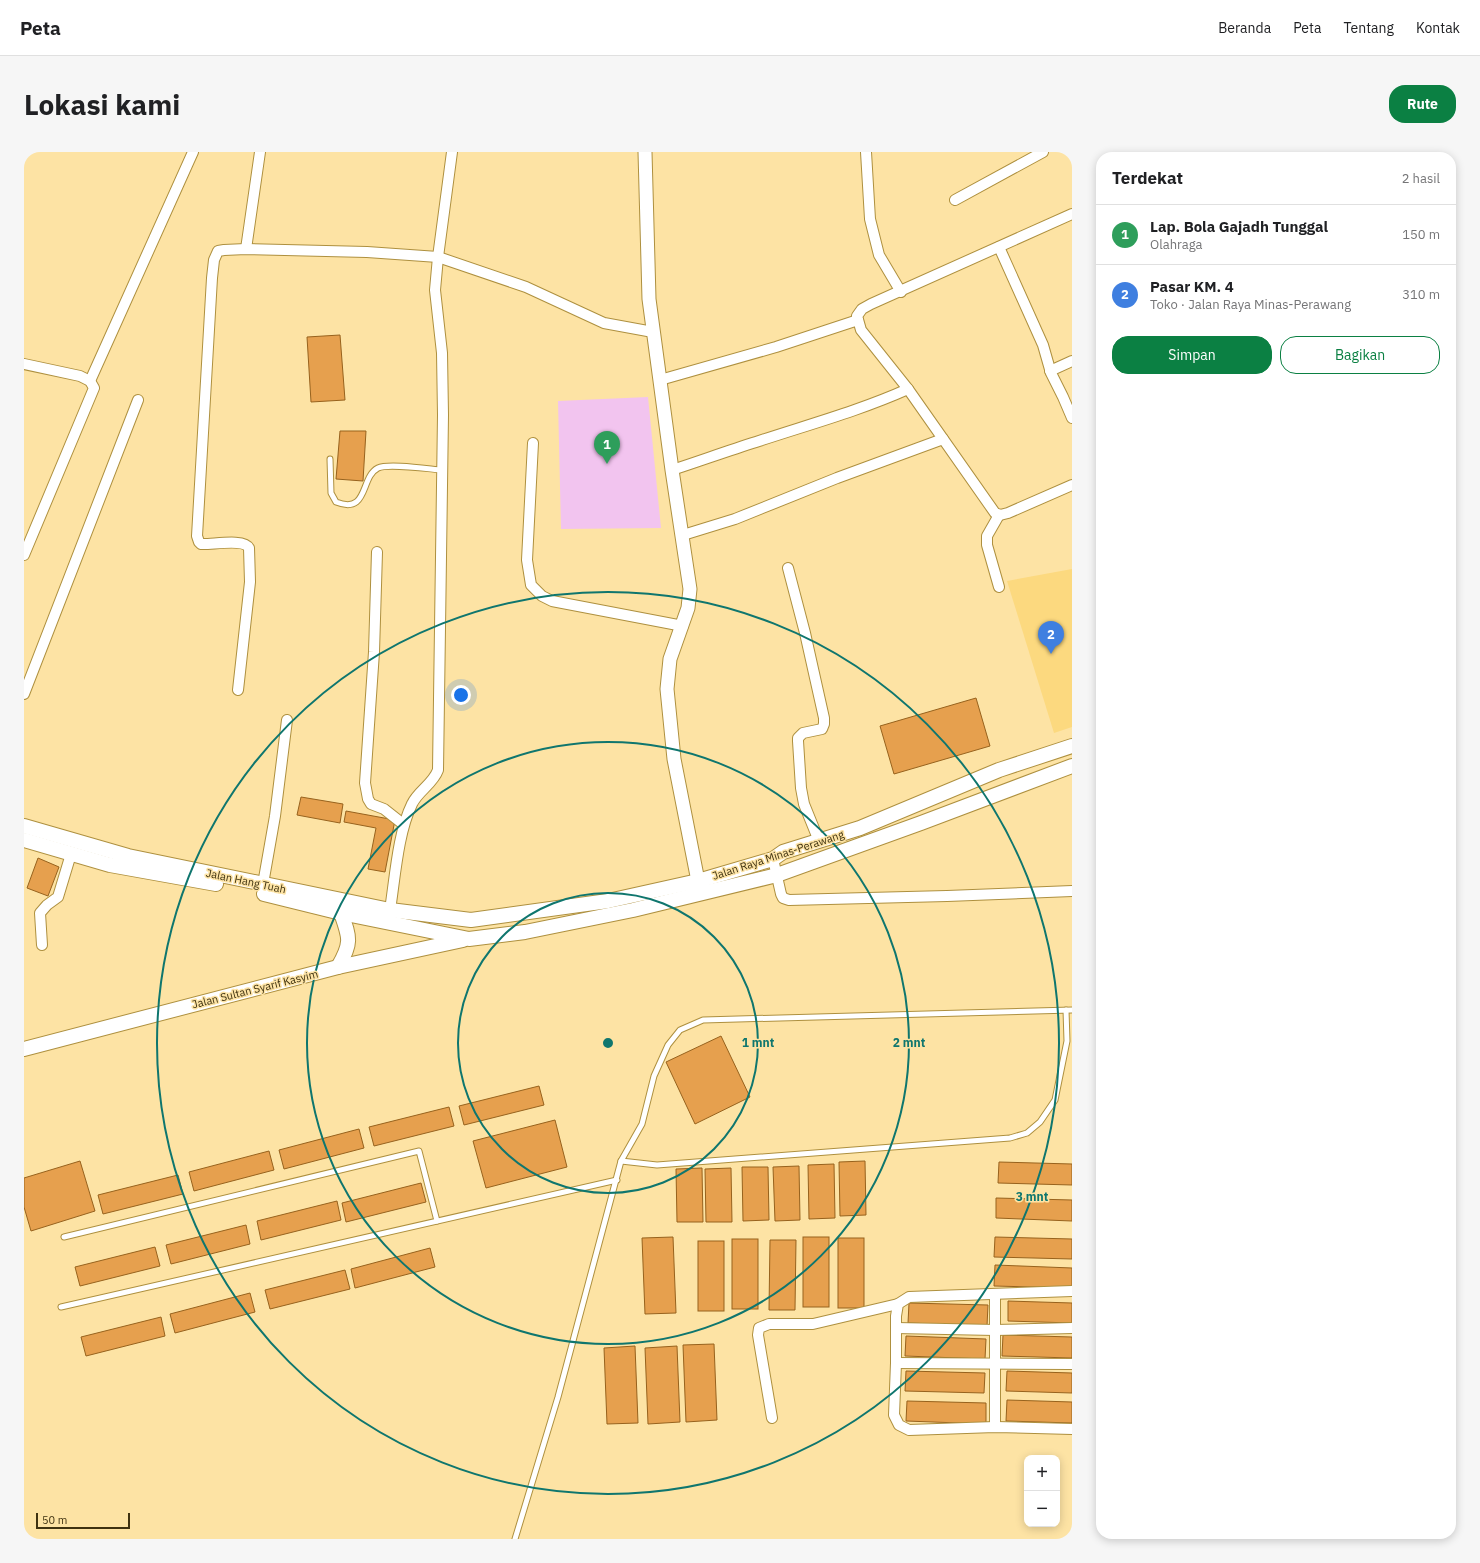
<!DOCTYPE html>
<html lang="id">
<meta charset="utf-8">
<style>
:root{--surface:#fff;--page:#f6f6f6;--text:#202124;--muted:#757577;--line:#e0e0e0;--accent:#0b8043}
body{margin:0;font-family:"IBM Plex Sans",sans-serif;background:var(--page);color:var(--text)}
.controls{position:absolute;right:12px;bottom:12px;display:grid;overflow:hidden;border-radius:8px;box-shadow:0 2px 10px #0003}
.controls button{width:36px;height:36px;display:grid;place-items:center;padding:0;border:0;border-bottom:1px solid var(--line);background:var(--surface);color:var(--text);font:20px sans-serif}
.scale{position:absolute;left:12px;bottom:10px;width:94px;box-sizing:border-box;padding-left:4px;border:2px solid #3f3210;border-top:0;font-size:11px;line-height:14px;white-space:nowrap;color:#3f3210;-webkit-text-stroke:3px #fde3a4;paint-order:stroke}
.you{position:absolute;left:437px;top:543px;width:14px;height:14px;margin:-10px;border:3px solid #fff;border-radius:50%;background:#1a73e8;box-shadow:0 0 0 6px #1a73e833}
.badge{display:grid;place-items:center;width:26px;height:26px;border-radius:50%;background:var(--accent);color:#fff;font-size:13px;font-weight:700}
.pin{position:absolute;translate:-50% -33px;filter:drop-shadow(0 1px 2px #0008)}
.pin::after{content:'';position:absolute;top:21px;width:14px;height:12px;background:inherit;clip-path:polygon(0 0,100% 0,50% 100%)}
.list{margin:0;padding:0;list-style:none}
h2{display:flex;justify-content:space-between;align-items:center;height:52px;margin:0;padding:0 16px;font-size:17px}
h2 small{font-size:13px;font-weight:400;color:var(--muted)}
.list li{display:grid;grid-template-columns:26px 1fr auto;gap:12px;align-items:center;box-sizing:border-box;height:60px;padding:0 16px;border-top:1px solid var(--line)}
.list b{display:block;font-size:15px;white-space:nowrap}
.list p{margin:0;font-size:13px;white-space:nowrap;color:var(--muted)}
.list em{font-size:13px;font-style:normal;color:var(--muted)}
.actions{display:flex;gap:8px;padding:12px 16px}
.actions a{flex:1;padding:9px 0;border:1px solid var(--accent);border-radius:16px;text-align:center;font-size:14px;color:var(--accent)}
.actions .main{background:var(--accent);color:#fff}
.map{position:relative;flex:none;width:1048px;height:1387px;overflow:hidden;border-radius:16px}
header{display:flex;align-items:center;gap:24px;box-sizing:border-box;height:56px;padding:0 20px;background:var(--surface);border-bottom:1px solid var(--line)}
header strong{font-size:19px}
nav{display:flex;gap:22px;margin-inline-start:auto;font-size:14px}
.intro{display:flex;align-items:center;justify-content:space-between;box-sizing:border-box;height:96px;padding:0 24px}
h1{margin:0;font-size:28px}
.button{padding:10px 18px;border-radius:16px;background:var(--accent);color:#fff;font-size:14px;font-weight:700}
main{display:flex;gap:24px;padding:0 24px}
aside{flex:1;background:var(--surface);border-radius:16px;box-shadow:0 2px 10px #0003}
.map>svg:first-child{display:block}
.built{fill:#fcd97f}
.green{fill:#f2c4ef}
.building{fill:#e6a04e;stroke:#97621d}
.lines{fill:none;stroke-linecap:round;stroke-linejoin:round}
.service-casing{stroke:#ae903f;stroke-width:7}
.minor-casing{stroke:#ae903f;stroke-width:12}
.tertiary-casing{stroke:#ae903f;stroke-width:15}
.secondary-casing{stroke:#ae903f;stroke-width:16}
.service{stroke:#fff;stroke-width:5}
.minor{stroke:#fff;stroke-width:10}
.tertiary{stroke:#fff;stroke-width:13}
.secondary{stroke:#fff;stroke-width:14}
.ring{fill:none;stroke:#0f766e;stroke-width:2}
.labels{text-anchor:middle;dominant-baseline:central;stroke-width:3;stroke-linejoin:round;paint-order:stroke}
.street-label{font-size:11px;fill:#3f3210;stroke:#fde3a4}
.centre{fill:#0f766e;stroke:#fde3a4;stroke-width:2}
.ring-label{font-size:12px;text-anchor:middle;font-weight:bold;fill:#0f766e;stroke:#fde3a4;stroke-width:3;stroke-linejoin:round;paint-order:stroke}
</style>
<header>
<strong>Peta</strong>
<nav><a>Beranda</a><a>Peta</a><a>Tentang</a><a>Kontak</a></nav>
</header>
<div class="intro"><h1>Lokasi kami</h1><a class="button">Rute</a></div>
<main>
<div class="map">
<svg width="1048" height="1387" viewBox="0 0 1048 1387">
<rect width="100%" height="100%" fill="#fde3a4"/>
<path class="built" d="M1048 417V575L1030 581 983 429Z"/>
<path class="green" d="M624 245 637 376 537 377 534 249Z"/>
<g class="building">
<path d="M316 183 321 248 287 250 283 185Z"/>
<path d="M316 279H342L339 329 312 327Z"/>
<path d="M952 546 966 594 870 622 856 574Z"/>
<path d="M277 645 319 652 316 671 273 663Z"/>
<path d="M322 659 371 668 361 720 344 717 352 676 320 670Z"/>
<path d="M14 706 35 715 24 744 3 736Z"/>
<path d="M697 884 726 945 671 972 642 910Z"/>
<path d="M515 934 520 953 440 973 435 954Z"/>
<path d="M425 955 430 974 350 994 345 975Z"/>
<path d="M531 968 543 1015 462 1036 449 989Z"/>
<path d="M335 977 340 996 260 1017 255 998Z"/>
<path d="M245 999 250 1018 170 1039 165 1020Z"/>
<path d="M56 1009 71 1059 7 1079 0 1055V1026Z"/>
<path d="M841 1009 842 1063 816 1064 815 1010Z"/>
<path d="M975 1010 1048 1012V1033L974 1031Z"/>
<path d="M810 1012 811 1066 785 1067 784 1013Z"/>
<path d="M775 1014 776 1068 751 1069 749 1015Z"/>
<path d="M718 1015H744L745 1068 719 1069Z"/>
<path d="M678 1016 679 1070H653L652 1017Z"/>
<path d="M707 1016 708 1070H682L681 1017Z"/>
<path d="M154 1023 159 1042 79 1062 74 1043Z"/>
<path d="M397 1031 402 1050 322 1070 318 1051Z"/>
<path d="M972 1046 1048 1048V1069L972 1066Z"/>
<path d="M313 1049 317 1068 237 1088 233 1069Z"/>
<path d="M222 1073 226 1092 147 1112 142 1093Z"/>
<path d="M649 1085 652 1161 621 1162 618 1086Z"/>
<rect x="779" y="1085" width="26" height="70"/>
<path d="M971 1085 1048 1087V1107L970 1105Z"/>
<rect x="814" y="1086" width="26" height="70"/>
<rect x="708" y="1087" width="26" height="70"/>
<path d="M746 1088H772L771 1158H745Z"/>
<rect x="674" y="1089" width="26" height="70"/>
<path d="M131 1095 136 1114 56 1134 51 1115Z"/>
<path d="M406 1096 411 1115 331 1136 327 1117Z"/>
<path d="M971 1113 1048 1116V1136L970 1134Z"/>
<path d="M321 1118 326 1137 246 1157 241 1138Z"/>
<path d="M226 1141 231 1160 151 1181 146 1162Z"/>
<path d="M984 1149 1048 1151V1171L984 1169Z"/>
<path d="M885 1151 964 1153 963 1174 884 1171Z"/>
<path d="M137 1165 141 1184 62 1204 57 1185Z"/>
<path d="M979 1183 1048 1185V1206L978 1204Z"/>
<path d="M882 1184 962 1187 961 1207 881 1204Z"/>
<path d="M690 1192 693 1268 662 1270 659 1193Z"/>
<path d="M611 1194 614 1271 583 1272 580 1196Z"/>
<path d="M653 1194 656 1270 624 1272 621 1196Z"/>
<path d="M882 1219 961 1221 960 1241 881 1239Z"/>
<path d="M983 1219 1048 1221V1241L982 1239Z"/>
<path d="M983 1248 1048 1250V1271L982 1269Z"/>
<path d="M883 1249 962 1251V1272L882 1269Z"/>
</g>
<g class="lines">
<g class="service-casing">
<g id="service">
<path d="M306 307 307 341 312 350C345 363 336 325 354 316 364 311 405 317 418 318"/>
<path d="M597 1009 633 1013 986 986 1003 981 1016 970 1031 948 1043 889 1042 858"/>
<path d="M40 1085 395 999 413 1069"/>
<path d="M37 1155 593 1028"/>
<path d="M491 1387 534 1245 597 1009 618 972 630 924 644 893 656 878 679 868 1048 858"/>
</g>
</g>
<g class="minor-casing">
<g id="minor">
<path d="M842 0 846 67 855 103 877 140"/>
<path d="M931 48 1019 0"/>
<path d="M1048 62 847 152 838 157 833 164 837 178 884 237 971 361 976 363 984 361 1048 333"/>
<path d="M975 95 1019 193 1027 221 1039 245 1048 266"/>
<path d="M222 97 236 0"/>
<path d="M0 212 56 224 66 229 70 236 0 403"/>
<path d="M1026 219 1048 209"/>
<path d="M636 228 752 195 834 168"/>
<path d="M66 229 169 0"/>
<path d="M509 291 503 408 507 433 518 444 528 449 659 474"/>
<path d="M648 318C676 309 703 299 732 290 783 273 835 259 884 237"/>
<path d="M659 383 711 367 813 326 919 287"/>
<path d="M353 400 350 500 341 631 344 647 347 652 360 657 379 672"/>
<path d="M764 416 781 481 800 566V572L798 577 779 581 774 586V589L777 636 780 652 795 689"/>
<path d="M975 435 963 393V384L975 363"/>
<path d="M214 538 226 430 225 396C220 386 187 393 177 392L175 390 173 384 188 126 190 108 194 99 200 98 222 97 343 100 414 105 502 135 580 171 629 180"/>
<path d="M0 542 114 248"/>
<path d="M749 707 757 742 759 746 765 748 923 744 1048 739"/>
<path d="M239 732 251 664 263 568"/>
<path d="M366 758C371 726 374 680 388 652 394 639 409 632 414 618L419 263 418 201 411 138 414 105 428 0"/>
<path d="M18 793 16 761 23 753 34 745 47 702"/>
<path d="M1048 1139 885 1145 874 1152 872 1164V1211L870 1263 875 1273 885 1278 971 1275 1048 1277"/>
<path d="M971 1142V1275"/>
<path d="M872 1176 971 1178 1048 1176"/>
<path d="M872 1211 1048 1212"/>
<path d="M748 1266 734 1183 735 1176 745 1172H789L874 1152"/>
</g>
</g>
<g class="tertiary-casing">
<path id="tertiary" d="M621 0 625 147 648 318 666 437 664 456 646 507 643 537 650 607 674 729"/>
</g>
<g class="secondary-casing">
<g id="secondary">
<path d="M0 674 104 704 366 758 447 768 584 749 674 729 749 707 759 700 836 676 975 618 1048 594"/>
<path d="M0 688 86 713 192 732"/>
<path d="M240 742 317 761 445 787 501 780 609 758 753 723 897 671 1048 614"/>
<path d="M314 815C328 791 326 786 317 761"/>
<path d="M0 897 314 815 439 788"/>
</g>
</g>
<use href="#service" class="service"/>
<use href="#minor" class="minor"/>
<use href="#tertiary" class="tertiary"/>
<use href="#secondary" class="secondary"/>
</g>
<g class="ring">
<circle cx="584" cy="891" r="150"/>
<circle cx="584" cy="891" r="301"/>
<circle cx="584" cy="891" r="451"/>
</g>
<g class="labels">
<g class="street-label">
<text transform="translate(754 703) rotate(-18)">Jalan Raya Minas-Perawang</text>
<text transform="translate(222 729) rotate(12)">Jalan Hang Tuah</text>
<text transform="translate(231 837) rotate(-14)">Jalan Sultan Syarif Kasyim</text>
</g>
</g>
<circle cx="584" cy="891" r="6" class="centre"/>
<g class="ring-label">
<text x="734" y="895">1 mnt</text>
<text x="885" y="895">2 mnt</text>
<text x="1008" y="1049">3 mnt</text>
</g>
</svg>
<div class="controls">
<button>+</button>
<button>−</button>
</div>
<div class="scale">50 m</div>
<div class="you"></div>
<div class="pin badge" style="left:583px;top:312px;background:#2e9e5b">1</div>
<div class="pin badge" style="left:1027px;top:502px;background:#3f7fe0">2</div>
</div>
<aside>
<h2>Terdekat<small>2 hasil</small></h2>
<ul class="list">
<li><span class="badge" style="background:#2e9e5b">1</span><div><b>Lap. Bola Gajadh Tunggal</b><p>Olahraga</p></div><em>150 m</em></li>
<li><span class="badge" style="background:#3f7fe0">2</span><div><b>Pasar KM. 4</b><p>Toko · Jalan Raya Minas-Perawang</p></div><em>310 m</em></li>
</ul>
<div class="actions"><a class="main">Simpan</a><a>Bagikan</a></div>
</aside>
</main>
